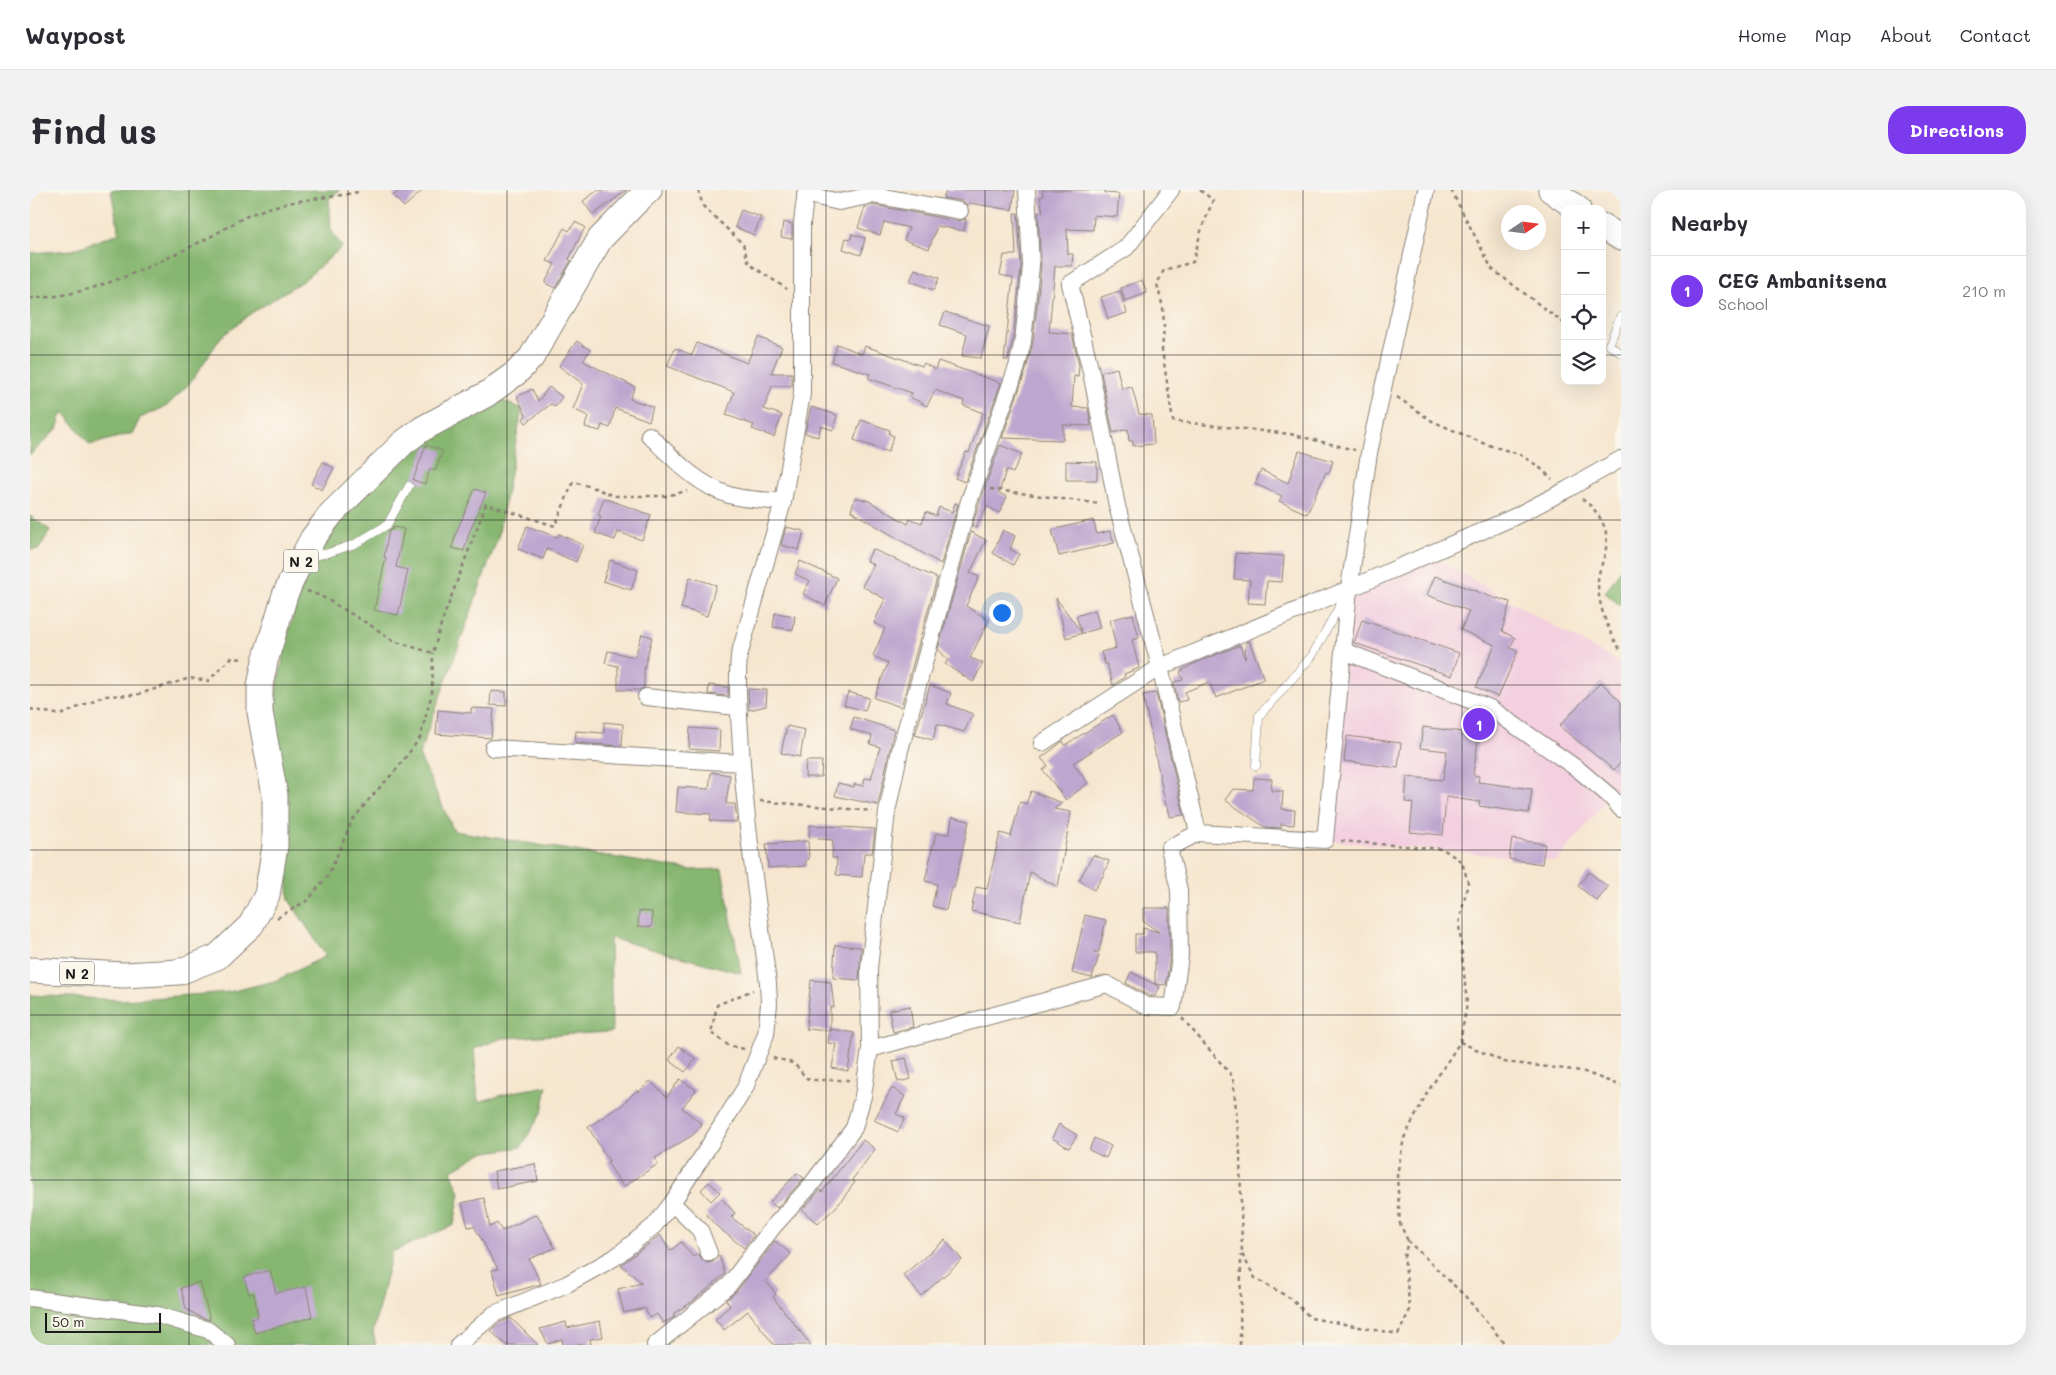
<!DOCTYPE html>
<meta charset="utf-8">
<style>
:root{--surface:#fff;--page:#f2f2f3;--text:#2b2b33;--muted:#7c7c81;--line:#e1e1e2;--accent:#7c3aed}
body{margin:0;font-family:Mali,sans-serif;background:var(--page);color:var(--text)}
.controls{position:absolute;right:15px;top:15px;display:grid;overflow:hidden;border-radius:10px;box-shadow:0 5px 20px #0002}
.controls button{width:45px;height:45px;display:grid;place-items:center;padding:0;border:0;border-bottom:1px solid var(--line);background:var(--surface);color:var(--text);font:25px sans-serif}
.compass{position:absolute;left:1471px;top:15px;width:45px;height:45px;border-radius:50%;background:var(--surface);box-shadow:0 5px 20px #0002;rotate:77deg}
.scale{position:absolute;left:15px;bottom:12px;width:116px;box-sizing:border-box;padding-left:5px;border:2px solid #1c1c1c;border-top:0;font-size:14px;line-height:18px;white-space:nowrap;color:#1c1c1c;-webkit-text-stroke:4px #fbf7ec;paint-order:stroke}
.you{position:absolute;left:971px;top:422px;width:18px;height:18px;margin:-12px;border:4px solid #fff;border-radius:50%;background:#1a73e8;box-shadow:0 0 0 8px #1a73e833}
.badge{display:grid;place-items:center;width:32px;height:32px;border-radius:50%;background:var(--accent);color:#fff;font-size:16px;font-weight:700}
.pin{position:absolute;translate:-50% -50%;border:2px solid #fff;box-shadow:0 1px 5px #0006}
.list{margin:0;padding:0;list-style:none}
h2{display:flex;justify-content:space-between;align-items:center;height:65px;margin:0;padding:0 20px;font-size:21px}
h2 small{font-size:16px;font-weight:400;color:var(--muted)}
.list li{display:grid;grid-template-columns:32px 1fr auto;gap:15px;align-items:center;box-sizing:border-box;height:70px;padding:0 20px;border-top:1px solid var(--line)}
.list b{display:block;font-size:19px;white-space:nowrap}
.list p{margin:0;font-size:16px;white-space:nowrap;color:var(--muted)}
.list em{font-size:16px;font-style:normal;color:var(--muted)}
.icon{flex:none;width:28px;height:28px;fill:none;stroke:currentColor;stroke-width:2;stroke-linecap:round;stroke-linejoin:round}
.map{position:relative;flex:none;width:1591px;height:1155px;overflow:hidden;border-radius:20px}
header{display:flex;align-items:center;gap:30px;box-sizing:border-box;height:70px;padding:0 25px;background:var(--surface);border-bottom:1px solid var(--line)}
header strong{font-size:24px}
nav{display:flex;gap:28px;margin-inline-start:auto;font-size:18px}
.intro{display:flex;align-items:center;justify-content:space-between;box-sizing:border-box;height:120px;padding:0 30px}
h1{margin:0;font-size:35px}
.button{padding:12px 22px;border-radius:20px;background:var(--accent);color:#fff;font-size:18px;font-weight:700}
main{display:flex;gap:30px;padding:0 30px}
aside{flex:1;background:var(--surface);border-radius:20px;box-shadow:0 5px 20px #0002}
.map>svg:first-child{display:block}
.built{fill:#f3cfdf}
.forest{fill:#86b66f;stroke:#516946}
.building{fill:#bda6cf}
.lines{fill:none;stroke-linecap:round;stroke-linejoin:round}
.service-casing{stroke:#898176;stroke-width:9}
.minor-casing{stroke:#898176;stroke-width:18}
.primary-casing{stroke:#898176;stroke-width:27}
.path{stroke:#898176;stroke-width:2.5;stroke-dasharray:4 4;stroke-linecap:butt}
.service{stroke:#fff;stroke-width:8}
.minor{stroke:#fff;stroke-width:16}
.primary{stroke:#fff;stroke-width:25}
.grid{fill:none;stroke:#1c1c1c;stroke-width:1;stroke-opacity:0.55}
.labels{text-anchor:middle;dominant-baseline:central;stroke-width:4.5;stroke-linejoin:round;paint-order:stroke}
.shield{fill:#fbf7ec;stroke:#5f5e5a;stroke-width:1}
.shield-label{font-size:14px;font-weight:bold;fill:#1c1c1c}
</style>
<header>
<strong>Waypost</strong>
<nav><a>Home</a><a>Map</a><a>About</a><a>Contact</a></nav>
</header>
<div class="intro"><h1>Find us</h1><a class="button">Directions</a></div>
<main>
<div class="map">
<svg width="1591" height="1155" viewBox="0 0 1591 1155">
<rect width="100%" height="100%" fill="#fbf7ec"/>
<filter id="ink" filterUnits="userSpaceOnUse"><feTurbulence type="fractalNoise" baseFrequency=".02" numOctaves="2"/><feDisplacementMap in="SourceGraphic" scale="10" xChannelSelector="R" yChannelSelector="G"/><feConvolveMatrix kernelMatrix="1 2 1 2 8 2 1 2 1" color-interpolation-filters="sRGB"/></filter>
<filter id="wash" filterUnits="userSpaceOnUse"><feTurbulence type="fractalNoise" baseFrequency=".0096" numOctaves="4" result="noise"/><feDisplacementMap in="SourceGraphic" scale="20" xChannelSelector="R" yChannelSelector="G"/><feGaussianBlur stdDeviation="1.12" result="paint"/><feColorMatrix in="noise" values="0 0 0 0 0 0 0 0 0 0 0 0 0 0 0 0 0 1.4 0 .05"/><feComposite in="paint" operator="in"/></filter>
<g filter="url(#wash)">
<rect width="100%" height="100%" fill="#f6e6cf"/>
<path class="built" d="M1399 365 1591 474V593L1527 671 1295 650 1319 399Z"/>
<g class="forest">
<path d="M81 0H310L299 9 301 40 312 57 274 90 220 124 191 147 161 192 137 216 110 228 103 243 60 255 33 221 27 239 0 265V61L2 63 42 60 89 43Z"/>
<path d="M457 204 492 219 468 347 389 565 424 641 660 680 692 679 711 783 580 748 582 842 473 848 444 859 448 912 483 902 517 896 512 922 491 957 451 963 421 981 430 1003 424 1035 362 1062 343 1142 346 1155H0V805L94 810 199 802 245 791 296 766 259 710 254 645 236 556 256 452 283 348 331 293Z"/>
<path d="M0 326 20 340 9 359 0 360Z"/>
<path d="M1591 379V416L1575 403Z"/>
</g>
<g id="blocks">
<g class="building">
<path d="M370 0H393L374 17 363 6Z"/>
<path d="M568 0H597L563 25 553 11Z"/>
<path d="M916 0H985L982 20 939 13 938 16 932 11 913 8Z"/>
<path d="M1012 0H1075V3L1089 4 1087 27 1064 25 1063 40 1037 39 1038 64H1043L1042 76H1025L1019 142 1042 144 1049 175 1048 187 1044 186 1042 217 1058 218 1061 236 1033 235V250L972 248 996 180 1003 152 1011 77 1008 22H1013L1010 7 1013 6Z"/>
<path d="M843 15 928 31 936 29 934 41 907 36 899 59 874 50 879 38 854 32 850 45 828 38 835 17Z"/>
<path d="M711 20 731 27 724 45 705 37Z"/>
<path d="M984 23H988L991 76 983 149 978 170H974L983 88 970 85 974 65H986Z"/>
<path d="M545 32 555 37 539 69 541 71 525 98 515 93 525 74 517 71 534 38 539 41Z"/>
<path d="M753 32 762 34V49L751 47Z"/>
<path d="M822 44 835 48 831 65 813 59 816 48 821 49Z"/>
<path d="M885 79 909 88 904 100 880 91Z"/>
<path d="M1112 90 1117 103 1095 111 1091 98Z"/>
<path d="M1090 101 1097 123 1078 129 1071 107Z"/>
<path d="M915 122 959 136 951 168 932 166 937 144 910 135Z"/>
<path d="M728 147 752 157 741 183H762V196H742L734 219 752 225 744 247 722 239 724 235 696 225 704 202 637 176 645 158 662 165 667 153 717 173Z"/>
<path d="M547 151 560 160 553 171 605 197 600 209 623 217 619 231 585 218 580 238 572 235 570 241 555 237 558 226 543 219 553 194 529 176Z"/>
<path d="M807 154 832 164 835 156 892 176 894 173 905 180 908 171 971 193 935 292 925 288 936 262 939 263 953 223 933 215 934 211 905 200 897 216 880 207 882 203 838 188 840 184 802 172Z"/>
<path d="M1087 178 1092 199 1102 197 1109 224 1122 225 1124 254 1103 256V251H1099L1098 239 1083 243 1071 182Z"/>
<path d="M519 197 532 207 525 217 521 214 496 233 493 229 496 225 487 207 502 199 508 211Z"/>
<path d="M781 217 807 225 803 240 791 236 788 247 775 243Z"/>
<path d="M831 230 860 240 859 244 864 246 858 262 824 250Z"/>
<path d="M396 255 413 261 405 281 400 279 395 294 383 290Z"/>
<path d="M970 255 992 264 983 283 976 280 969 303 977 307 969 323 957 316 946 338 942 336 949 314Z"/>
<path d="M1269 261 1303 271 1299 283 1296 282 1277 324 1249 311 1252 306 1225 294 1231 280 1258 293Z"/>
<path d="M1036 271 1067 272V290H1036Z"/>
<path d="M293 272 304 278 292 300 281 294Z"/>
<path d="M445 299 456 303 439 343 434 361 422 358 426 343Z"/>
<path d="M825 307 839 311 878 334 880 329 892 333 896 322 906 326 909 317 922 322 925 313 928 314 911 374 821 321Z"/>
<path d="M574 308 621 325 612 350 588 342 585 350 565 343 571 326 568 325Z"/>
<path d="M1063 330 1067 344 1080 341 1084 353 1029 366 1022 340Z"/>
<path d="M497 336 527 347 529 344 553 355 546 372 517 359 513 369 488 359Z"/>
<path d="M363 337 374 339 366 377 378 380 368 425 344 420 356 367H354L359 340H362Z"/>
<path d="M756 337 774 341 769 360 751 355Z"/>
<path d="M973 340 985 346 980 359 989 364 983 375 963 363Z"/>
<path d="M941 342 956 350 940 383 949 387 936 416 959 430 940 468 953 473 943 492 915 474 918 470 908 459Z"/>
<path d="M842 359 907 388 871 517 844 508 858 473 843 466 855 438 844 433 855 409 832 396 844 375 837 371Z"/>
<path d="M1206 363 1254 366 1252 392 1237 391 1235 414 1218 413 1220 390 1204 389Z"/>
<path d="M580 370 608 380 601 400 573 391Z"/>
<path d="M770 371 807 388 795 416 773 404 780 391 765 384Z"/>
<path d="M1405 386 1467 409V408L1480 412 1472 441 1485 448 1480 458 1488 461 1468 507 1446 497 1465 455 1431 440 1439 421 1397 405Z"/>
<path d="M660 387 686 395 677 426 651 418Z"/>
<path d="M1026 408 1052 443 1046 426 1065 420 1070 438 1036 448Z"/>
<path d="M745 423 765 426 763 440 743 437Z"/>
<path d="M1103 424 1109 448 1102 450 1109 478 1094 484 1095 487 1083 495 1077 474H1075L1071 462 1086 458 1080 430Z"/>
<path d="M1332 430 1429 463 1422 486 1324 453Z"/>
<path d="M612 444 622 447 614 479V498L609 500H588V476L575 473 578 461 605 467Z"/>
<path d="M1219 451 1234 489 1186 508 1179 492 1155 502 1157 510 1148 512 1144 492 1153 490 1150 482 1161 475 1210 455 1215 469 1216 452Z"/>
<path d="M1571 492 1591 512V572L1584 580 1529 536Z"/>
<path d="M679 495 698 497V506L678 504Z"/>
<path d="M900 495 921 503 917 514 943 524 934 542 907 534 903 550 885 545Z"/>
<path d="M718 499 737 500 736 516 719 520Z"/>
<path d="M461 501 476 502V516L460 515Z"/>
<path d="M818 502 839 508 835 521 814 515Z"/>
<path d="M1126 503 1154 625 1140 627 1138 616H1136L1113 505Z"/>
<path d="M441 518 464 519 461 548 406 544 408 520 441 523Z"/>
<path d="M1083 525 1093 542 1043 573 1058 593 1036 610 1013 580 1018 576 1011 568 1033 551 1035 555Z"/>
<path d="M824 527 864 540 848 615 805 606 808 593 824 597V594L833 596 835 588 841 589 850 557 840 554 842 546 820 539Z"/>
<path d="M574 532 593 534 592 556 545 553 546 541 574 543Z"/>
<path d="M757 536 775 540 770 567 751 563Z"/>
<path d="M1393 537 1449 544 1443 585 1449 586 1448 592 1502 599 1499 623 1449 616 1450 612 1416 607 1413 645 1380 642 1383 613 1375 612 1377 587 1413 590 1417 561 1390 558Z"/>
<path d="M660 538 690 540 689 561 659 559Z"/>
<path d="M1317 546 1371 553 1368 578 1314 571Z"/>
<path d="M776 571H792L791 587H775Z"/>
<path d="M681 582 700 585 696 614H705L707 632 680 631 681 624 646 622 648 597 679 599Z"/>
<path d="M1224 588 1242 589 1241 601H1253L1252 619 1265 620 1264 635 1251 634V638L1235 637 1195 610 1203 599 1223 600Z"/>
<path d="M1001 601 1032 613 1024 619 1041 622 1028 697 1000 682 990 732 941 721 946 697 957 699 970 643 981 646 990 612 996 614Z"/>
<path d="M922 627 939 631 924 698 921 697 916 720 902 716 907 694 895 691 906 643 920 644Z"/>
<path d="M780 635 845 639 842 663H834L832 687 806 685 807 668H802L803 650 779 648Z"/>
<path d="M1482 649 1515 654 1512 674 1479 669Z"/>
<path d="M778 651 779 669 776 670V676L738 678 736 654Z"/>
<path d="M1063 665 1079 671 1073 686 1064 700 1049 690Z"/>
<path d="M1559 682 1578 697 1567 711 1548 696Z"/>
<path d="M1113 718H1139L1140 765 1136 795 1125 794V762H1105V744H1113V738L1129 742 1113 731Z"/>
<path d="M609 721 622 722V737L608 736Z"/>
<path d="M1055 725 1076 730 1069 762H1064L1069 765 1062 788 1042 783Z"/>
<path d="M805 755 831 757 829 790 803 788Z"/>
<path d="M1101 782 1130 797 1125 806H1119L1096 793Z"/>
<path d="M781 790 801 792 804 817 800 818V841L776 839Z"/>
<path d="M880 816 883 837 863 842 859 820Z"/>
<path d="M800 839 824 843 818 881 802 878 806 854 798 853Z"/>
<path d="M649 856 666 869 655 882 639 870Z"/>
<path d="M876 868 881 889 868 892 863 871Z"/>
<path d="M650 889 666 900 652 918 672 934 663 945 625 968 628 974 593 997 577 972 579 971 558 937 588 917 589 918 607 900 609 902 620 891 637 907Z"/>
<path d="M862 898 875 906 866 924 875 928 868 942 844 930Z"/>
<path d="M1029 934 1047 945 1039 958 1022 948Z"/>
<path d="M1064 948 1081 956 1076 968 1059 960Z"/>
<path d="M833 950 845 959 822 990 825 992 808 1015 788 1034 772 1020 790 1000 792 1002Z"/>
<path d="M505 974 508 991 467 999 464 981Z"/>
<path d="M767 983 774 988 747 1018 740 1012Z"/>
<path d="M679 992 690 1002 681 1011 671 1000Z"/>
<path d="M454 1008 460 1037 467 1033 472 1041 507 1024 525 1058 499 1069 511 1094 469 1106 462 1080 468 1079 444 1036 438 1037 432 1013Z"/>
<path d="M692 1009 705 1023 701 1027 724 1045 714 1058 684 1034 676 1024Z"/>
<path d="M630 1045 640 1061 651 1052 663 1067 669 1064 672 1070 677 1073 683 1072 689 1065 695 1084 662 1112 643 1124 645 1126 643 1128 633 1133 627 1124 619 1128 615 1118 594 1123 588 1099 612 1093 591 1075Z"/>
<path d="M915 1050 932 1070 891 1106 873 1085Z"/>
<path d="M745 1051 761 1064 736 1091 746 1104 743 1107 781 1155H744L718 1121 694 1140 685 1129 700 1116 696 1110 707 1101Z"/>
<path d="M240 1080 246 1103 276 1097 282 1127 225 1143 221 1129 228 1127 224 1103 219 1104 214 1087Z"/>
<path d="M170 1092 180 1130 170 1127 156 1119 151 1098Z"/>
<path d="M481 1128 508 1155H476L461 1141 469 1133Z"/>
<path d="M570 1131 573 1147 560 1149 561 1155H533L532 1149 518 1154 510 1139 536 1132 537 1138Z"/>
</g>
</g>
</g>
<g filter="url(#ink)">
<use href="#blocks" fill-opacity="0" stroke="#898176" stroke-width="1"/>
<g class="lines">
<g class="service-casing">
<g id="service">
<path d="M1590 127 1579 155 1591 163"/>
<path d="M279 367 298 363 325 354 357 335 379 296"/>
<path d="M1226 576 1229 526 1282 466 1314 408"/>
</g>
</g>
<g class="minor-casing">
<g id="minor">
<path d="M1141 0 1096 58 1040 94 1061 182 1087 316 1130 477 1168 643"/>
<path d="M775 4 809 12 843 5 930 21"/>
<path d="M619 245C643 268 666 294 699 305 715 310 736 310 753 312"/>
<path d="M1314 461 1460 518 1549 580 1581 607 1591 619"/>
<path d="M616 507 707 517"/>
<path d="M1012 553 1130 477 1319 399 1484 327 1538 299 1591 269"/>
<path d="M463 558 712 573"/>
<path d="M840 859 1077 794 1116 816 1143 817 1150 766 1149 700 1139 658 1168 643 1295 650 1319 399 1339 263 1396 0"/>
<path d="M642 1013 670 1040 679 1063"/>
<path d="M0 1108 128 1125 178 1140 197 1155"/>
<path d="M428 1155 464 1124 537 1094 584 1068 624 1036 642 1013 670 970 715 898 736 844 739 814 738 793C729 720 717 647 712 573 710 536 706 502 709 466L753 312 772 204V33L776 0"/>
<path d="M625 1155 699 1095 743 1037 781 995 824 938 833 906 840 859 839 778 857 622 870 560 939 311 987 177 993 151 1001 76 997 0"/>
</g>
</g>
<g class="primary-casing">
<g id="primary">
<path d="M1521 0 1548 19"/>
<path d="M1572 36 1591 48"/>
<path d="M0 780 94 785 149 782 187 767 221 735 237 705 245 656V605L230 522V496L235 471 255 405 267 378 283 348 302 323 373 253 392 239 457 204 486 183 501 168 570 49 603 15 619 0"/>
</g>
</g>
<g class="path">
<path d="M668 0 673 16 713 54 719 74 757 99"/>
<path d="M1170 0 1183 10 1171 41 1163 72 1134 80 1127 94 1133 118 1134 136 1132 160 1143 231 1260 244 1325 260"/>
<path d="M1421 0 1462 79 1535 134"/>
<path d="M0 108C59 108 124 75 176 49 194 40 211 27 230 21 262 9 295 9 328 2L331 0"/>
<path d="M1367 207 1402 231 1455 254 1489 264 1508 276 1522 289"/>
<path d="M960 299 1071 314"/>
<path d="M1552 309C1567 319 1580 338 1576 358 1575 369 1568 380 1568 392 1568 416 1578 441 1591 461"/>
<path d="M277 401 291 406 345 438 363 451 403 463 411 434 456 314 525 336 543 292 562 297 584 306H636L657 301"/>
<path d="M0 519 31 525 73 506 106 505 160 488 178 491 201 468 215 469"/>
<path d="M730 611 842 621"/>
<path d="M1311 651 1413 659 1432 672 1438 692 1429 734 1437 814 1430 852 1397 903 1374 948 1367 985 1370 1034 1378 1051"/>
<path d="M247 728 278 710 299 684 322 631 341 607 366 580 390 548 402 503 403 463"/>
<path d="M1152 828 1203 887 1210 963 1212 1064 1225 1088 1260 1108 1281 1128 1368 1144 1380 1120 1374 1067 1378 1051 1435 1106 1476 1155"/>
<path d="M1430 852 1474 872 1552 881 1591 896"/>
<path d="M714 859 698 855 681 843 687 815 723 800"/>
<path d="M743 868C750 870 760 870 766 876 772 881 773 887 780 890H819"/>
<path d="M1210 1155 1211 1065"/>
</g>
<use href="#service" class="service"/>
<use href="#minor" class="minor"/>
<use href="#primary" class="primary"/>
</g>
</g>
<path class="grid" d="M159 0V1155M318 0V1155M477 0V1155M636 0V1155M796 0V1155M955 0V1155M1114 0V1155M1273 0V1155M1432 0V1155M0 165H1535M1572 165H1591M0 330H1591M0 495H1591M0 660H1591M0 825H1591M0 990H1591"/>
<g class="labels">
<g class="shield">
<rect x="253.5" y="359.5" width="35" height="23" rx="4"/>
<rect x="29.5" y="771.5" width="35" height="23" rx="4"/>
</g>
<g class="shield-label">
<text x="271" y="371">N 2</text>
<text x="47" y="783">N 2</text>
</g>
</g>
</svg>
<div class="controls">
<button>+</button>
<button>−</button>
<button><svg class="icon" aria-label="locate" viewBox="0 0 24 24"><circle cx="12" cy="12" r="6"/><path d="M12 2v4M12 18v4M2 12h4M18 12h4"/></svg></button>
<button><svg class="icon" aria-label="layers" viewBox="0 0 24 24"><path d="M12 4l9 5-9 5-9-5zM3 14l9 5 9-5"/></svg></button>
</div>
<svg class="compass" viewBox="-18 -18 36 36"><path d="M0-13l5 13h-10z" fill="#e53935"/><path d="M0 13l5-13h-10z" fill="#7c7c81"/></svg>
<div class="scale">50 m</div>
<div class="you"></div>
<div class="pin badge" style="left:1449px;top:534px">1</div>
</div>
<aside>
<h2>Nearby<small></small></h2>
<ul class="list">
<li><span class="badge">1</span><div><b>CEG Ambanitsena</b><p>School</p></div><em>210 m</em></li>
</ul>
</aside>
</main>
